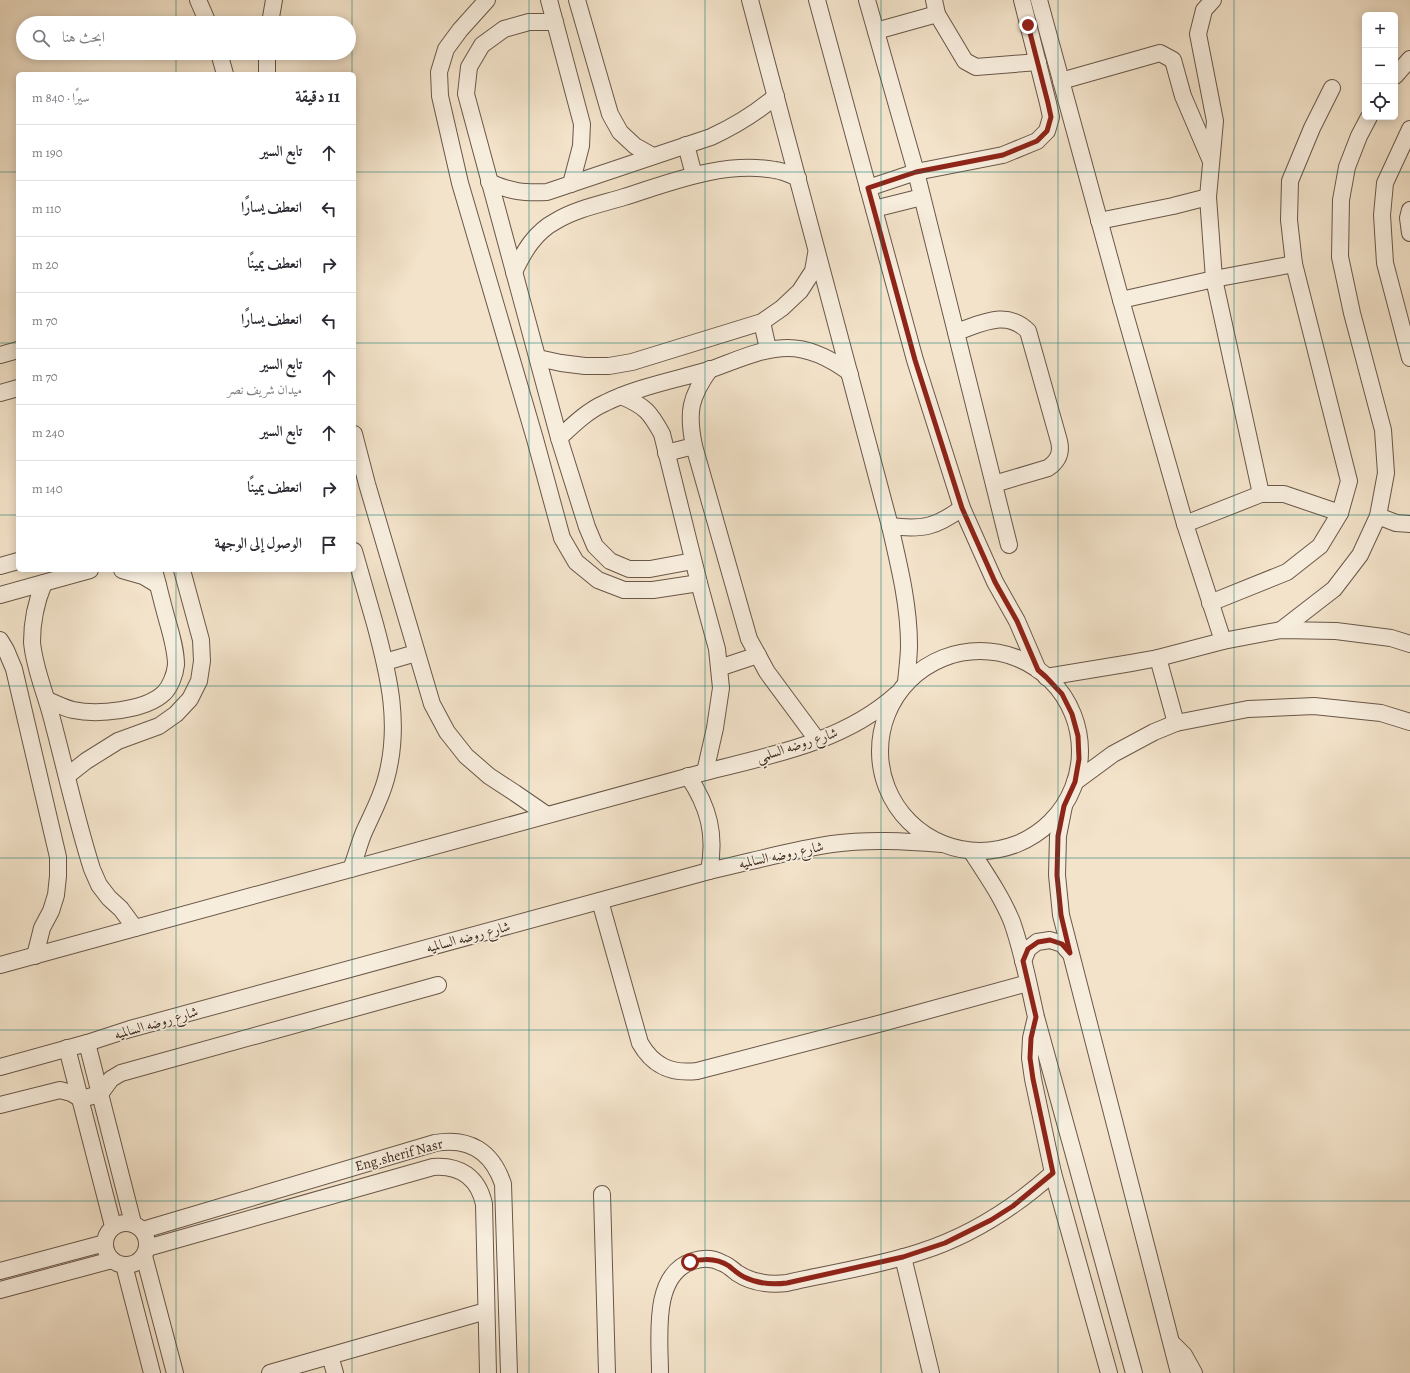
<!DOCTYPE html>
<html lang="ar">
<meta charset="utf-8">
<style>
:root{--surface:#fff;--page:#f2f2f3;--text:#2b2b33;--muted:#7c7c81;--line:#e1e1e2}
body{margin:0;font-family:Alegreya,Amiri,serif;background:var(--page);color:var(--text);direction:rtl}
.controls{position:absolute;right:12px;top:12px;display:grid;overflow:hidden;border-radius:6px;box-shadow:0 2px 10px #0003}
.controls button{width:36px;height:36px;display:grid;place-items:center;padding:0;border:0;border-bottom:1px solid var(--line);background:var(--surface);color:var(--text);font:20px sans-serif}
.stop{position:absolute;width:12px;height:12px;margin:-9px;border:3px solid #8f2418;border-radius:50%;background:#fff}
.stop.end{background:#8f2418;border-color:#fff;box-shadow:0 1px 4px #0008}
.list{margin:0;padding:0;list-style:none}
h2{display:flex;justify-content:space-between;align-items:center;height:52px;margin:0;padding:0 16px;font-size:17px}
h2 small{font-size:13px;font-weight:400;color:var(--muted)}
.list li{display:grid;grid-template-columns:26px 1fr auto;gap:12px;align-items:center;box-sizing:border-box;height:56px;padding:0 16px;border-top:1px solid var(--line)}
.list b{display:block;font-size:15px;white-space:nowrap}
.list p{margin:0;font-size:13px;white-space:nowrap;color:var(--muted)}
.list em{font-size:13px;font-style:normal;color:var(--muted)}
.icon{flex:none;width:22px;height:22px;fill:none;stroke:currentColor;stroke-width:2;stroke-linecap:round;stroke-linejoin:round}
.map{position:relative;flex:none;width:1410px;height:1373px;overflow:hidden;direction:ltr}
.search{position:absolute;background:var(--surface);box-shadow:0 2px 10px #0003;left:16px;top:16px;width:340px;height:44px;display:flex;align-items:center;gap:10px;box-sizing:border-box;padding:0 14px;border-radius:22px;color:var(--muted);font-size:15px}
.panel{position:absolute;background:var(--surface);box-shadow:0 2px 10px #0003;left:16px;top:72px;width:340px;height:500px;border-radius:6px;direction:rtl}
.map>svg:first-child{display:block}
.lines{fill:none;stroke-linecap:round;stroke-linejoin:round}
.minor-casing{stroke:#6a5748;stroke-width:18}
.minor{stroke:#f7eddd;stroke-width:16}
.route{stroke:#8f2418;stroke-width:5}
.grid{fill:none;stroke:#0f766e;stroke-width:1;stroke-opacity:0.55}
.labels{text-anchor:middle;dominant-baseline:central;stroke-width:3.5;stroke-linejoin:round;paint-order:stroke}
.street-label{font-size:14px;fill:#3c281d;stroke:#f7eddd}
</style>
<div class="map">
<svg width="1410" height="1373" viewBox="0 0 1410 1373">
<rect width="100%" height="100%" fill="#f3e3ca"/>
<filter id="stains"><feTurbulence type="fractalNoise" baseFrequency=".005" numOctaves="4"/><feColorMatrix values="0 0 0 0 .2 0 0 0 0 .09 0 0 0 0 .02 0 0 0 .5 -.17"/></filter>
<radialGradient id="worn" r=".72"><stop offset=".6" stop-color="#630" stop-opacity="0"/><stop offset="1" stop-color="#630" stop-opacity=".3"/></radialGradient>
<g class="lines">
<g class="minor-casing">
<g id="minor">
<path d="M198 0 208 23"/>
<path d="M487 0 460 30 446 49 439 72 440 96 460 183 535 439 562 538 576 562 598 580 624 590H653L699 583"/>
<path d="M549 0 582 124 581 146 571 184"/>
<path d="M577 0 610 114 620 132 635 146 653 156"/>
<path d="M750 0 890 526C899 565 909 605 909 645 909 658 907 670 906 683"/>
<path d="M817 0 915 360 962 508 995 582 1017 621 1038 670"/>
<path d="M867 0 916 172 1009 545"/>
<path d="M934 0 937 14 965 61 976 67 1038 62"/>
<path d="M1039 0 1121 300 1185 524 1223 641"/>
<path d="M555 22H529L504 29 482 45 469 67 466 94 559 438 587 527 595 546 610 561 629 569H650L693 561"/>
<path d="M270 23 274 0"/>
<path d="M876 31 937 14"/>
<path d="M219 53 225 74"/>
<path d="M267 74V53"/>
<path d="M1395 76 1410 59"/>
<path d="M1061 81 1160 53 1173 60 1183 96 1210 159"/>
<path d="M1410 129 1385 183 1382 215 1385 263 1410 358"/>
<path d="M686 145 694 175"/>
<path d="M489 182C512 192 523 193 547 192L711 137C737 125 755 114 776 96"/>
<path d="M868 188 916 172 1003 155 1037 141 1047 131 1051 117 1048 103 1022 0"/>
<path d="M1208 197 1214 279 1261 494"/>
<path d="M874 209 922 197"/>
<path d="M1410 210 1408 218 1410 233"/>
<path d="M1099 221 1173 206 1208 197 1215 121 1198 34 1204 10 1213 0"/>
<path d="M514 272C524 251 535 232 556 221 576 209 601 204 624 197 672 182 723 161 775 170 783 171 791 175 798 178"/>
<path d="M1121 300 1214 279 1294 264"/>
<path d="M762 322 768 349"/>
<path d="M956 332C981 324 1006 309 1028 331L1059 441C1062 453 1058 461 1048 468L994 484"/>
<path d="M0 355 18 350"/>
<path d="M538 358 561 363 585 366H609L632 362 762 322 782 308 800 291 813 271 816 254"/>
<path d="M710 369C690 397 687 412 694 446L749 639 767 672 818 741"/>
<path d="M0 393 18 388"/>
<path d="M621 396C645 406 650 412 662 434L699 583 717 649 721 688 715 728 705 772"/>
<path d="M354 434 367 484 432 704 447 732 466 756 489 776 515 793 547 815"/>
<path d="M559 438C573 425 587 411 605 403 637 387 675 380 709 370 735 361 761 348 788 348 811 348 831 359 849 372L850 375"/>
<path d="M666 453 694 446"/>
<path d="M1378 516 1396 523 1410 524"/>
<path d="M1185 524 1261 494H1284L1340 513"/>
<path d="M890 526C923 530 936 527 962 508"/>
<path d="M0 566 18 561"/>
<path d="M122 570 143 576 158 585"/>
<path d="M44 583C36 602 32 620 32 642 34 667 45 692 51 715 65 767 76 819 92 869L99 885 109 898 121 909 135 928"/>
<path d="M0 595 90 570"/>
<path d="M1210 603 1287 572 1320 546 1340 513 1349 481 1294 264 1289 220 1290 181 1312 128 1332 88"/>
<path d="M1281 630 1334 589 1360 555 1378 516 1386 473 1383 430 1352 313 1340 257 1341 200 1347 167 1359 136 1369 117"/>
<path d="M0 640 6 650 14 669 58 857V876L56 895 51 911 42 928 35 956"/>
<circle cx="980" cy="751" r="100"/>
<path d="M1158 658 1176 723"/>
<path d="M385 662 416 653"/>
<path d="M719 668 758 655"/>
<path d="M1046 677 1131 663 1158 658 1223 641 1281 630 1336 631 1391 638 1410 644"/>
<path d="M47 700C55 703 64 708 73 710 97 715 145 711 164 693 170 687 175 675 176 665 176 651 172 637 168 623 163 606 159 588 154 570"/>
<path d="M67 776 86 761 118 741 159 726 176 714 190 699 199 681 202 661 201 640 182 570"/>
<path d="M688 776C709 807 716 835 709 871"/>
<path d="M1075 782 1113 754 1154 732 1176 723 1248 709 1314 706 1381 713 1410 722"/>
<path d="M1064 806 1058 836 1057 875 1061 915 1179 1373"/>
<path d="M971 851C986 874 1002 897 1012 922 1023 953 1029 986 1036 1017L1134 1373"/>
<path d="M351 869C356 857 359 844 364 832 372 814 381 798 386 779 401 725 389 676 375 624 368 600 361 575 354 551"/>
<path d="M600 901 640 1043C653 1066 671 1074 697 1071L882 1023 1028 983"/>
<path d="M1023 961 1028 949 1037 942 1050 940 1062 944 1070 953"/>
<path d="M0 965 705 772C772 755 844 742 897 694"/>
<path d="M1035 1021 1031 1038 1030 1058 1033 1079 1053 1173 1109 1373"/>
<path d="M87 1043 133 1223"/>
<path d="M67 1048 113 1226"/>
<path d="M0 1067 87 1043 130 1029 709 871C750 862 791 850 832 844 868 839 905 841 942 844"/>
<path d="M0 1105 60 1090 71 1093 81 1099 100 1094 111 1079 121 1073 438 985"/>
<path d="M602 1194 607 1373"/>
<circle cx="126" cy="1244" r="21"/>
<path d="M143 1230 435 1143C469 1137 492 1151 503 1184L509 1373"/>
<path d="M147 1248 433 1167C460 1165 478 1177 484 1204L488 1373"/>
<path d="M144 1256 175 1373"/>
<path d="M903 1257 931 1373"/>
<path d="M124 1265 152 1373"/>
<path d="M0 1271 105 1243"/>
<path d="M0 1290 112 1260"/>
<path d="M1174 1345 1184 1355 1194 1373"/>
<path d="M330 1356 335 1373"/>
<path d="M270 1373 486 1311"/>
<path d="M660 1373C660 1339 651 1274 693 1261 702 1258 713 1258 722 1263 728 1265 732 1269 737 1273 752 1283 769 1285 787 1283 830 1273 878 1266 920 1252 970 1236 1014 1208 1053 1173"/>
</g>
</g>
<use href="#minor" class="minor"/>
</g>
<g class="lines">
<path class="route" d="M690 1262C704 1258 717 1258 729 1266 734 1270 738 1274 744 1277 758 1284 772 1285 787 1283L903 1257 945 1243 991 1220 1013 1206 1053 1173 1033 1079 1030 1058 1031 1038 1036 1017 1023 961 1028 949 1038 942 1050 940 1062 944 1070 953 1061 915 1057 875 1058 836 1064 806 1075 782 1079 759 1078 736 1072 714 1062 694 1046 677 1038 670 1017 621 995 582 962 508 915 360 868 188 916 172 1003 155 1037 141 1047 131 1051 117 1048 103 1028 25"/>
</g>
<path class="grid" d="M176 0V23M352 0V74M529 0V1373M705 0V1373M881 0V1373M1058 0V1373M1234 0V1373M176 53V74M0 172H18M354 172H1410M0 343H18M354 343H1410M0 515H18M354 515H1410M176 570V1373M352 570V1373M0 686H1410M0 858H1410M0 1030H1410M0 1201H1410"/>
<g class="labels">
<g class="street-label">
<text transform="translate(797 745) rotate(-18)">شارع روضه السلمي</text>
<text transform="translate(781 855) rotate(-12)">شارع روضه السالميه</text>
<text transform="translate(468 937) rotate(-15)">شارع روضه السالميه</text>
<text transform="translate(156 1023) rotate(-16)">شارع روضه السالميه</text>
<text transform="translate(399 1155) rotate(-15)">Eng.sherif Nasr</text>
</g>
</g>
<rect width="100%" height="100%" filter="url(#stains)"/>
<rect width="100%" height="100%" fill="url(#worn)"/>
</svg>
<div class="controls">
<button>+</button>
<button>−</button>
<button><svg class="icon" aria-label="locate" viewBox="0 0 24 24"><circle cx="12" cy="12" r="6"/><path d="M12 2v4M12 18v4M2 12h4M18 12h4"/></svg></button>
</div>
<div class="stop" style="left:690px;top:1262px"></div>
<div class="stop end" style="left:1028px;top:25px"></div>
<div class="search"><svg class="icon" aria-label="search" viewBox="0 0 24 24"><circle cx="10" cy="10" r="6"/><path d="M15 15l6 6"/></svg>ابحث هنا</div>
<section class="panel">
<h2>11 دقيقة<small>سيرًا · 840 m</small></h2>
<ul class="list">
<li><svg class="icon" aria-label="ahead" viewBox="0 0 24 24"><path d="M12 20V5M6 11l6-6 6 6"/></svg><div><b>تابع السير</b></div><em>190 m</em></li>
<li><svg class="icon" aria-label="left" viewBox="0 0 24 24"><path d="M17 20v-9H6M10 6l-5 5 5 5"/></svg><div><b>انعطف يسارًا</b></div><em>110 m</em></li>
<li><svg class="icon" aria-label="right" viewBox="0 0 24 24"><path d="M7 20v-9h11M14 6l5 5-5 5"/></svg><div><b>انعطف يمينًا</b></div><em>20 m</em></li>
<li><svg class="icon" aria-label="left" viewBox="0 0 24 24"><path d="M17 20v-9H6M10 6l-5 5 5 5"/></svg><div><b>انعطف يسارًا</b></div><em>70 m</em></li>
<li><svg class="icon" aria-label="ahead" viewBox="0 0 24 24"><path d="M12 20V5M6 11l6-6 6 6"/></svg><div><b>تابع السير</b><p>ميدان شريف نصر</p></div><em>70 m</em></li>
<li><svg class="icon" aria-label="ahead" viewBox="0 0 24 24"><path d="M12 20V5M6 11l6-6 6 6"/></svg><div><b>تابع السير</b></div><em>240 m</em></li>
<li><svg class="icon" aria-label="right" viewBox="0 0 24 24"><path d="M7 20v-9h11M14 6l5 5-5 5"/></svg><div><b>انعطف يمينًا</b></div><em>140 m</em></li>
<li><svg class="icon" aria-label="arrive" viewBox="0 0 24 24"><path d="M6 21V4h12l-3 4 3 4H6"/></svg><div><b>الوصول إلى الوجهة</b></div></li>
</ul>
</section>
</div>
